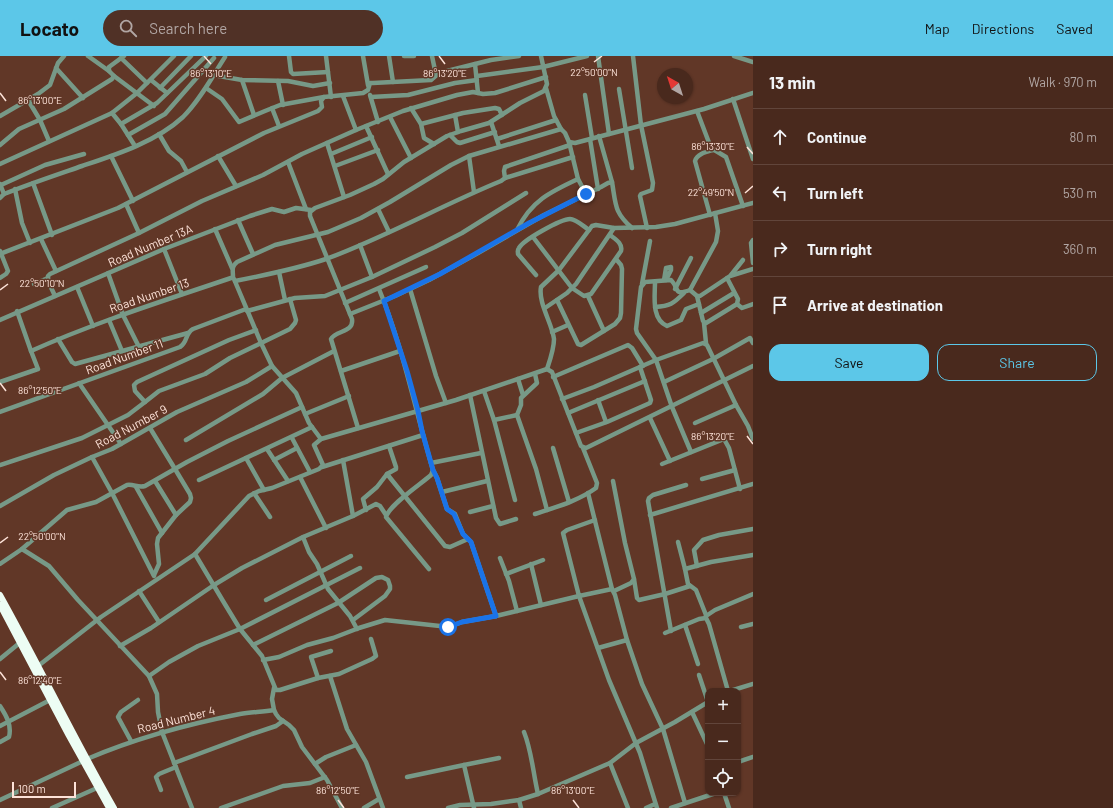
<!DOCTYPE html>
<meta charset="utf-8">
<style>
:root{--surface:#49291d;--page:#503126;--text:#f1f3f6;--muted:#b1a6a4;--line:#61453b;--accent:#5cc7e8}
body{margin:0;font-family:Barlow,sans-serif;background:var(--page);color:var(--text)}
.controls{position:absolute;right:12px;bottom:12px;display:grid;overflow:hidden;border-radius:8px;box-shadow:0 1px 3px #0004}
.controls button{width:36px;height:36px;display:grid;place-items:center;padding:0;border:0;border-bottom:1px solid var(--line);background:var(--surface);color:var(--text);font:20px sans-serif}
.compass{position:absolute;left:657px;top:12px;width:36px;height:36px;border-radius:50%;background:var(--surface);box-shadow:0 1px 3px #0004;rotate:321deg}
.scale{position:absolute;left:12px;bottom:10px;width:64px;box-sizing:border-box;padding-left:4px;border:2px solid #fde2d8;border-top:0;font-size:11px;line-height:14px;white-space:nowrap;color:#fde2d8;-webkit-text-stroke:3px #613727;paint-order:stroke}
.stop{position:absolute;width:12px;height:12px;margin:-9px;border:3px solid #1a73e8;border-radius:50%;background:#fff}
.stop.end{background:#1a73e8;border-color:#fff;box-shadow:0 1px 4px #0008}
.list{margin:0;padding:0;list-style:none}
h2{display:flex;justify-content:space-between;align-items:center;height:52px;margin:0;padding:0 16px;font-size:17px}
h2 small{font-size:13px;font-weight:400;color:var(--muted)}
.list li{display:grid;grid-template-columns:26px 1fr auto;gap:12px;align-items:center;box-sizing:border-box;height:56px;padding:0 16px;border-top:1px solid var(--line)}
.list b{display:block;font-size:15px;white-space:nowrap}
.list em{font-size:13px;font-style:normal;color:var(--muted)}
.actions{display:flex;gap:8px;padding:12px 16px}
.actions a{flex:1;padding:9px 0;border:1px solid var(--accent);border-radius:12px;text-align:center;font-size:14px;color:var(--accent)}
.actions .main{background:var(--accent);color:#111}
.icon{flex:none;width:22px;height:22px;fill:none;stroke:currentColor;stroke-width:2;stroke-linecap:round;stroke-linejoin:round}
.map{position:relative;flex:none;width:753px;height:752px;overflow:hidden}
header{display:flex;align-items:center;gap:24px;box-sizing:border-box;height:56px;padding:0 20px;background:var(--accent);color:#111}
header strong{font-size:19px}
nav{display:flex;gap:22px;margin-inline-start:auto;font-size:14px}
.search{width:280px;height:36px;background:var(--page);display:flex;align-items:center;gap:10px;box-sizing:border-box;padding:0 14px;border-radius:22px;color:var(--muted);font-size:15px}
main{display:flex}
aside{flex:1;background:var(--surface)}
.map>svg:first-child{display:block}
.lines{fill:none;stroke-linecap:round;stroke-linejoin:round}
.minor{stroke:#779987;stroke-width:4.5}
.highway{stroke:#edfdf4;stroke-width:6}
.route{stroke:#1a73e8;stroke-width:5}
.ticks{fill:none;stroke:#fde2d8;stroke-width:1.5}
.labels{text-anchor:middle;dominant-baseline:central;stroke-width:3;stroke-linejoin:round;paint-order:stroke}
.street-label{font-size:12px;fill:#fde2d8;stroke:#613727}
.ticks-label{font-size:10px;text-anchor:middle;fill:#fde2d8;stroke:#613727;stroke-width:3;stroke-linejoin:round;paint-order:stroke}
</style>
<header>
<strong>Locato</strong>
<div class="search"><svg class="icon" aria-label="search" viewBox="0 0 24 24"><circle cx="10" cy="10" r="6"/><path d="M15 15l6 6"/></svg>Search here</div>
<nav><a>Map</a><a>Directions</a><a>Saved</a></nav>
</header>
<main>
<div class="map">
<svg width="753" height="752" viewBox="0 0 753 752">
<rect width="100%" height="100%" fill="#613727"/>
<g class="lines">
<g class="minor">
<path d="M88 0 109 15"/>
<path d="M289 0 291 16 293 18 328 16"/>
<path d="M326 0 331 41"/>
<path d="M363 0 368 29"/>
<path d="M389 0 393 26"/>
<path d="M404 0H414"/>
<path d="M432 0 436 19"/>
<path d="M598 0 609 78"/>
<path d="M633 0 641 69 653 127 652 134 641 138 640 140 647 172"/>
<path d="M734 0 753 6"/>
<path d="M121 2 147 27"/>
<path d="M475 8 478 37"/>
<path d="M56 12 83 42"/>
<path d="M213 19 242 24 288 25 313 30 330 27"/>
<path d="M114 20 154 50"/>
<path d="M477 20 543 11 587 0"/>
<path d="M151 24 167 37"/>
<path d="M242 24 254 59"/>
<path d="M278 25 283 49"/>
<path d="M160 32 191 0"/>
<path d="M206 32 222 43 239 66 265 55 280 49 324 41"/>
<path d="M546 32 554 60 561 73"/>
<path d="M619 33 632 112"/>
<path d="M370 39 378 66"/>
<path d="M585 39 592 82"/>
<path d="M343 40 356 74"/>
<path d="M371 41 408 39 455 27 477 24"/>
<path d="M733 43 753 103"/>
<path d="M28 44 40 64 49 85"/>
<path d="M272 52 279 70"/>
<path d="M411 52 421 68 424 82 434 88"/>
<path d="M697 55 711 92 726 101 743 150"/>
<path d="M112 57 121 68 135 90"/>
<path d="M455 59 458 76"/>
<path d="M0 60 38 38 50 29 58 7 64 0"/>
<path d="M390 61 411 102"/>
<path d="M491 66 499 90"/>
<path d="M121 68 157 47 206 0"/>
<path d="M421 68 463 57 495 52 499 53 502 59"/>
<path d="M366 70 388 118"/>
<path d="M159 78 169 95 181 105 187 116"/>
<path d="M128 79 165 58 214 2"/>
<path d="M450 79 457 86 460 87 495 76"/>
<path d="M497 83 556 64"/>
<path d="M590 83 598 133"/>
<path d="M569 86 578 123 586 138"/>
<path d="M327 87 344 141"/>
<path d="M0 89 19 73 64 53 112 23 114 20 109 15V11L124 0"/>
<path d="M331 98 372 81"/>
<path d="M111 100 133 145"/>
<path d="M218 100 236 130"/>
<path d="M469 100 474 136"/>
<path d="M288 106 306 153"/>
<path d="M0 108 112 57 137 37 174 0"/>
<path d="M335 110 378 94"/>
<path d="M505 122 573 101"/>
<path d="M612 126C616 149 614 156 632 172"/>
<path d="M33 127 52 179"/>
<path d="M1 129 45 109 84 98"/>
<path d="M15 133 22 167 30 187"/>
<path d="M4 138C29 128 56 119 82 110 115 99 156 86 183 61 200 44 212 21 225 1"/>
<path d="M0 142 4 138 0 128"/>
<path d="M126 148 139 177"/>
<path d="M378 153 389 176"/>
<path d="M710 159 695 105C697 98 706 96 713 94"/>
<path d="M238 164 253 198"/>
<path d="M215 173 232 212"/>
<path d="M517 174C531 145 550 136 578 123"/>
<path d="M533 181 572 232 584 240 591 238 621 195C623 187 615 183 610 179"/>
<path d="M41 183 56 215"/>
<path d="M753 184 751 187 753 207"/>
<path d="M360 189 372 221"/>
<path d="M164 193 182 238"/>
<path d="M0 195 8 215 6 218 0 222"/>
<path d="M0 198 118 152 264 77 318 55 322 51 321 45 324 41 363 37 368 34 370 27H373L431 24 439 17 491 4 519 0"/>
<path d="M279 216 285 244"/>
<path d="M108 217 123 259 139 291"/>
<path d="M536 219 518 198C518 195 517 195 519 192 523 184 561 163 570 163 576 163 583 170 589 174"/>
<path d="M731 219 743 204"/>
<path d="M234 223 261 287 272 310 296 337 309 367 321 383"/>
<path d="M664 224 666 212 671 211V214L666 224"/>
<path d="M235 225C266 219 296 213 326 203 386 181 442 149 501 125L505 122 504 115 505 111 570 89"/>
<path d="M655 226C655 240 651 263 667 270L681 264 686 253 699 248"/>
<path d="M34 228 48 222"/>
<path d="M642 228 650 185"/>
<path d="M77 231 93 270"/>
<path d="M379 233C403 291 415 354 433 414L431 419C421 428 389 449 386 461L429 513"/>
<path d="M410 233 436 320 446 347"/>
<path d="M675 233 691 202"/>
<path d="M690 234 716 186 718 175 715 157"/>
<path d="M55 240 48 225V220L50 218 139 177 202 145 263 119 302 98 356 74 403 55 457 39 473 36 483 38 495 37 546 21"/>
<path d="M588 240 604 275"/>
<path d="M697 240 703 265 706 267 737 248 738 243 727 222"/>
<path d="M557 244 578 288 581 289 615 268 620 262 621 257 622 213 621 209 616 203"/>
<path d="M345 247 426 211"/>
<path d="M737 248 742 252 753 248"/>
<path d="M655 251C670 250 673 248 684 237"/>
<path d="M545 252 567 237 576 228 614 172"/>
<path d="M17 255 31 295"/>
<path d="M247 255 295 242 325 240 372 221 435 191 462 177 526 137"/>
<path d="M701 257 734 237"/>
<path d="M350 258 395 240 429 224 478 197 544 159 601 131 608 127 612 126 599 80"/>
<path d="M0 264 164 193 250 160 272 153 284 156 296 152 311 154"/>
<path d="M109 264 122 295"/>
<path d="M704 267 706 287"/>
<path d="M256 274 229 284 137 326 134 329 135 335 145 346 159 335 205 318 230 302 290 273 295 267 296 264 290 243"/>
<path d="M552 276 568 269"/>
<path d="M58 283 72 306 75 308 188 277"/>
<path d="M547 313C550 304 554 293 554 283 552 267 538 247 541 231L559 214 592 170 596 169 614 172 656 171 675 168 753 147"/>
<path d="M341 315 400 295"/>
<path d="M535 318 537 327 521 342V349L517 359 536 413 547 454"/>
<path d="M553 321 628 289 632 292 643 310"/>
<path d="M518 323 523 339"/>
<path d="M0 326 38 313 31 295C96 266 163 245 231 222L233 221C233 214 231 211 237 206L275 189 328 176 361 162 390 146 451 109 469 100 561 73 565 77 569 86 575 87 704 53 753 37"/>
<path d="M664 326 713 303 750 282 753 287"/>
<path d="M79 327 121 388"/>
<path d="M484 335 494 364 515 444"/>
<path d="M470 339 496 462 500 468 516 463"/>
<path d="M562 343 594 331 656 304 703 287 707 289 736 349 748 370 753 383"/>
<path d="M598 344 606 366"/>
<path d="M0 356 180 291C188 286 185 277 193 273L246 253"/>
<path d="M568 357 645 325"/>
<path d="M305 358 349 340"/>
<path d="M650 362 670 405"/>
<path d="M494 364 517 359"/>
<path d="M695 367 736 349"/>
<path d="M150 372 175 413 190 438 191 442 190 446 176 459 158 482 157 488 159 508 154 519"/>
<path d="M358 372 331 283C336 274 354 277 352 263L310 160V156L315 152 350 139 374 128 383 123 404 106 447 80 461 75 489 67 520 47 544 35 547 28 541 0"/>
<path d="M576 377 607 366 650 347 651 344 640 311"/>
<path d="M292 382 310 416"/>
<path d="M186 384 263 338 282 322 334 295"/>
<path d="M553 392 569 446"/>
<path d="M267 393 288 425"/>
<path d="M691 396 672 351 656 304 637 277 636 273 641 231 645 226 671 224C680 233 673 240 690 234L697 240H700L730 220 753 213"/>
<path d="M92 401 112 437 154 520"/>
<path d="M246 402 264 434"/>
<path d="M274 404 297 392"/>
<path d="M343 404 353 460"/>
<path d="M431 407 481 397"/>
<path d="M662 408 724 383 729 392 740 433"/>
<path d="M0 409 82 382 128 359 145 346"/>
<path d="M322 411 423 379"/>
<path d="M433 414 437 422 447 453 455 458 463 478 471 486 496 560"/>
<path d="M387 418 445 490 450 491 468 483"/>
<path d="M300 421 326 472"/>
<path d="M702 423 735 414"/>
<path d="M199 424 312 371"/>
<path d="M155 425 176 459"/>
<path d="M613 425 625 487 634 523 631 527 614 535"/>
<path d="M136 431 162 477"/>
<path d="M442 436 487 425"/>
<path d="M254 437 270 461"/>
<path d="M588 437 612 533"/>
<path d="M0 450 54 419 92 401 112 393 177 356 246 326 272 310"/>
<path d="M366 454 363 443 377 431 387 418 396 413V411L389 390"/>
<path d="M470 456 493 450"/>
<path d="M535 458C556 451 578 445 596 432L597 427 583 392"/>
<path d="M650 459 753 428"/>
<path d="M595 464 567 474 563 477 579 540 612 533 615 539 627 584"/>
<path d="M303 481 309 496 317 508 328 533 350 560 357 573"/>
<path d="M678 486 685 513 688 528 696 534 706 559"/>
<path d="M22 493 67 454 96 446 127 429C134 428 138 432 145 430L187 406 228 385 302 351"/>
<path d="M195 498 223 545 240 573 262 600 276 634H280L318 622 339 618 372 603 376 600 371 583"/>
<path d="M500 502 509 525 517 555"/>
<path d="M0 508 22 493 49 510 78 544 149 620 157 638 158 656 162 676 192 752"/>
<path d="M531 508 541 549"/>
<path d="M697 510 694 494 703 484 719 479 753 473"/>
<path d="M685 513 711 506 753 499"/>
<path d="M506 518 543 504"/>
<path d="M634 523 637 542 639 544 665 538 690 530"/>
<path d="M139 535 159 566"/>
<path d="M266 544 351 500"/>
<path d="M706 560 715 554 753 538"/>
<path d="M685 569 698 608"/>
<path d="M741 571 753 568"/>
<path d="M671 575 648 445 649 442 653 439 686 429"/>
<path d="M665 577 699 563 706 562 709 568 728 635"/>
<path d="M253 589 338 547 376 522 382 521 388 524 390 530V533L385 540 353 564"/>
<path d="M120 590 151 572 214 529 242 512 303 481 353 460 376 448 380 450 386 459"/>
<path d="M598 592 627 584 642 628 663 673 685 747"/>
<path d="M0 603 22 585"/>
<path d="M263 604 279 601 307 589 333 582 359 572 385 564 449 571 462 566 496 560 579 540 609 624 640 697 657 752"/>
<path d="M38 610 101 561 195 498 249 440 259 435 272 432 319 413 323 409 314 389 321 383 456 344 547 313 552 316 581 390 586 392 753 310"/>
<path d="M699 619 708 646"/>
<path d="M149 620 169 606 198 590 240 573 360 512"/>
<path d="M330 620 347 673 366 706 383 752"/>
<path d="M318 622 311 601 331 595"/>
<path d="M274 632 272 643 274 654 276 658 279 662 289 669 294 674 302 691 327 724 342 752"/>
<path d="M730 635 753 628"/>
<path d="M0 650C6 659 12 669 9 681L0 686"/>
<path d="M692 656 708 690"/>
<path d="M0 670 50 644"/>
<path d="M524 676C532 696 533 717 538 738"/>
<path d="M131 685 118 661 121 656 138 644"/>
<path d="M87 703C136 682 188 668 240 658 251 656 263 656 274 654"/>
<path d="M738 706 753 701"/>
<path d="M174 707 252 678 276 670 283 665"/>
<path d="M610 707 636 687 675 666 708 646"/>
<path d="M315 708 326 701 356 689"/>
<path d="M407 721 464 709"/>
<path d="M161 734 156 721 159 718 176 711"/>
<path d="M724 737 729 752"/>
<path d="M0 744 83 705"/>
<path d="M519 744 521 752"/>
<path d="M52 752 97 732"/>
<path d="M221 752 283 730 310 727 325 721"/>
<path d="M364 752 379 743"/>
<path d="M448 752 460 749 491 748 519 744 538 738 610 707 628 752"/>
<path d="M474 752 464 709 499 702"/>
<path d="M646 752 655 748"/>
<path d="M671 752 716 737"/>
</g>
<g class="highway">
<path d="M0 539C39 609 74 682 114 752"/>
<path d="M0 549 68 678 109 752"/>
</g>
</g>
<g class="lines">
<path class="route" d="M448 571 462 566 496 560 471 486 463 478 454 458 447 453 437 422 433 414 422 375 418 355 407 315 384 245 440 218 529 167 586 138"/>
</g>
<path class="ticks" d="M204 0 211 8M439 0 445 8M594 6 602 0M0 37 6 45M747 91 753 98M745 137 753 130M0 234 8 228M0 327 6 335M747 380 753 388M0 487 8 481M0 616 6 624M338 744 344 752M573 744 579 752"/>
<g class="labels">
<g class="street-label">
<text transform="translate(150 189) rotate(-23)">Road Number 13A</text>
<text transform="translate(149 239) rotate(-19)">Road Number 13</text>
<text transform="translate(124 300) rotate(-20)">Road Number 11</text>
<text transform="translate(131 370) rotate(-28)">Road Number 9</text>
<text transform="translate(176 663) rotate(-14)">Road Number 4</text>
</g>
</g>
<g class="ticks-label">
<text x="594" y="20">22°50'00"N</text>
<text x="211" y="21">86°13'10"E</text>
<text x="445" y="21">86°13'20"E</text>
<text x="40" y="48">86°13'00"E</text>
<text x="713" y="94">86°13'30"E</text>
<text x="711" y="140">22°49'50"N</text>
<text x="42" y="231">22°50'10"N</text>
<text x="40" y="338">86°12'50"E</text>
<text x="713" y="384">86°13'20"E</text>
<text x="42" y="484">22°50'00"N</text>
<text x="40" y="628">86°12'40"E</text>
<text x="338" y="738">86°12'50"E</text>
<text x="573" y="738">86°13'00"E</text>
</g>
</svg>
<div class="controls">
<button>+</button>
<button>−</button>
<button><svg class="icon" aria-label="locate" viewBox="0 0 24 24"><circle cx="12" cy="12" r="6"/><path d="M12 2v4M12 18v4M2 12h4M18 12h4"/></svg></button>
</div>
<svg class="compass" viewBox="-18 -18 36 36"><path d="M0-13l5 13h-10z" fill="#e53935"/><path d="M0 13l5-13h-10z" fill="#b1a6a4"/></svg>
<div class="scale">100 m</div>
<div class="stop" style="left:448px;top:571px"></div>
<div class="stop end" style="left:586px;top:138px"></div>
</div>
<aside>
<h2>13 min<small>Walk · 970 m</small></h2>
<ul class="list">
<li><svg class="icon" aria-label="ahead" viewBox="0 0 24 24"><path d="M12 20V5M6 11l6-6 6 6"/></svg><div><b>Continue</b></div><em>80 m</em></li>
<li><svg class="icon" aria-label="left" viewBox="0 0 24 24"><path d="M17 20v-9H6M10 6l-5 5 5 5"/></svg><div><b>Turn left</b></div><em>530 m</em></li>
<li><svg class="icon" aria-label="right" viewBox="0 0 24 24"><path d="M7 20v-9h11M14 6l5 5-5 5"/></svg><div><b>Turn right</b></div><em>360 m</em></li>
<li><svg class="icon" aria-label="arrive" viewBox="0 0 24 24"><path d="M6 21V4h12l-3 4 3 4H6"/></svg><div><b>Arrive at destination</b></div></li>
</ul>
<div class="actions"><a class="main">Save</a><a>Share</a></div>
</aside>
</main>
